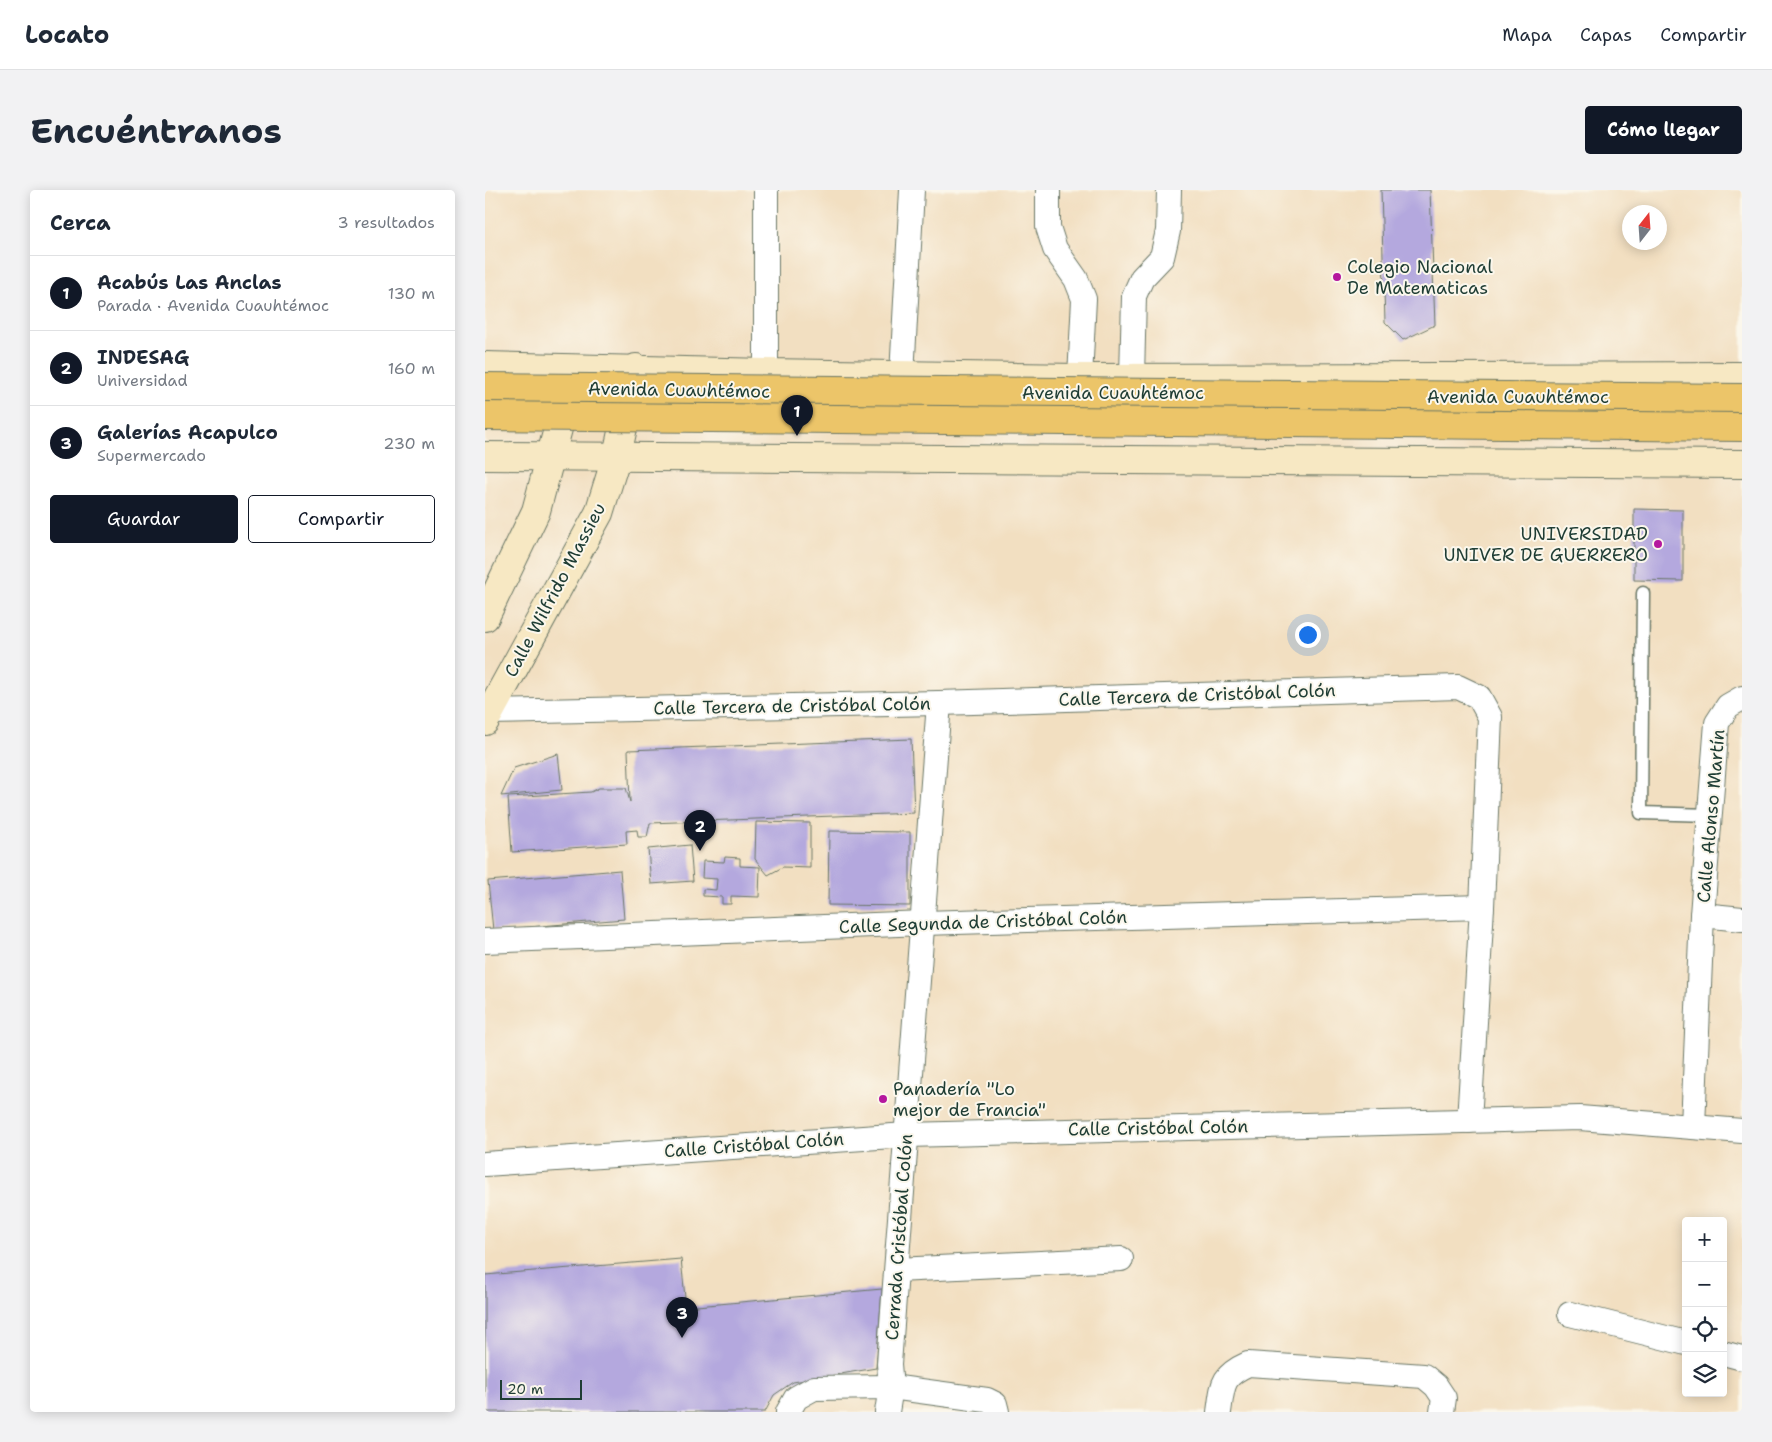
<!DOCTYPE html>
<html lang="es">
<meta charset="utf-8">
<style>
:root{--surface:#fff;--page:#f2f2f3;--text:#1f2937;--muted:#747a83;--line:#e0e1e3;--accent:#111827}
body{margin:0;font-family:"Shantell Sans",sans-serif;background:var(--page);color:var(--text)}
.controls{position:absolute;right:15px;bottom:15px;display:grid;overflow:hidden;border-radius:5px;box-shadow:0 2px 12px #0003}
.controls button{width:45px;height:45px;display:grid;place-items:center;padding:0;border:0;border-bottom:1px solid var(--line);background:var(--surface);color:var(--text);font:25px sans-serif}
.compass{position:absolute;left:1137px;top:15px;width:45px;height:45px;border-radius:50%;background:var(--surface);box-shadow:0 2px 12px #0003;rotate:17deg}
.scale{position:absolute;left:15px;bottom:12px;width:82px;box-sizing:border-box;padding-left:5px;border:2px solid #1f3d34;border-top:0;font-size:14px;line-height:18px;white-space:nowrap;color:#1f3d34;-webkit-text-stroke:4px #fbf7ec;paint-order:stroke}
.you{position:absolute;left:822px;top:444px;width:18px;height:18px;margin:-12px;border:4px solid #fff;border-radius:50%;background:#1a73e8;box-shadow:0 0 0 8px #1a73e833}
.badge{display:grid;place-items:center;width:32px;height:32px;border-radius:50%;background:var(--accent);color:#fff;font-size:16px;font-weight:700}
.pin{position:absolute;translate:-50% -41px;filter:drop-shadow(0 1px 2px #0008)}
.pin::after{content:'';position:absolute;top:26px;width:18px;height:15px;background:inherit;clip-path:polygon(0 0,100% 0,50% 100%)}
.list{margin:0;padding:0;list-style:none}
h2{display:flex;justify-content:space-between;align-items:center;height:65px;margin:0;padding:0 20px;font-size:21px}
h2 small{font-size:16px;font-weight:400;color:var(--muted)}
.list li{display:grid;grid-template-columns:32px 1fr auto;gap:15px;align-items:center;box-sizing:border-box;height:75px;padding:0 20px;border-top:1px solid var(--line)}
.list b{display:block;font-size:19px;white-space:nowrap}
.list p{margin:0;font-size:16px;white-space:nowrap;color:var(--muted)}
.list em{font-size:16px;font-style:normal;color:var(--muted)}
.actions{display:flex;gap:10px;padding:15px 20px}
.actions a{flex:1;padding:11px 0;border:1px solid var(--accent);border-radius:5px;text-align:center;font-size:18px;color:var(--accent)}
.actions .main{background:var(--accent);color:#fff}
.icon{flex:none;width:28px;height:28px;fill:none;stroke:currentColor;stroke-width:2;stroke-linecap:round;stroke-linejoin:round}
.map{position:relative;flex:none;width:1257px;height:1222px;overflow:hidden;border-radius:5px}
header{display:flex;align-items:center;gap:30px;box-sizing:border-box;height:70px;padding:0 25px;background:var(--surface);border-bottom:1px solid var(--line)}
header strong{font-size:24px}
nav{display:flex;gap:28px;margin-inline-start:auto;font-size:18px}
.intro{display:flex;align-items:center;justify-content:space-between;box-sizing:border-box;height:120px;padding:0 30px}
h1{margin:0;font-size:35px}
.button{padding:12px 22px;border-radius:5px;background:var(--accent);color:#fff;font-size:18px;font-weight:700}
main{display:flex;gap:30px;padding:0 30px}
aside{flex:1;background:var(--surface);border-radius:5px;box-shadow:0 2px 12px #0003}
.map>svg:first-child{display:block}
.building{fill:#b4a8de}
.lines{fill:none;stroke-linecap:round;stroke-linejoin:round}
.lane-casing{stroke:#697665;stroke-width:15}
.street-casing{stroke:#697665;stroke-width:26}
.secondary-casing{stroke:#697665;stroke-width:30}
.lane{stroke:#fff;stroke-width:12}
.street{stroke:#fff;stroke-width:24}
.secondary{stroke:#f7e8c3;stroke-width:28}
.primary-bridge-casing{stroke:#697665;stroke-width:30;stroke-linecap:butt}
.primary-bridge{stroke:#ecc569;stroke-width:28}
.poi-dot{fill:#b5179e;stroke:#fbf7ec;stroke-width:2}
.labels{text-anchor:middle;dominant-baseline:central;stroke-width:4;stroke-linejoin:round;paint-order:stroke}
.poi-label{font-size:18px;fill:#1f3d34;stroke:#fbf7ec;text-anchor:start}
.street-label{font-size:18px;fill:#1f3d34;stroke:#fbf7ec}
</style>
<header>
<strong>Locato</strong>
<nav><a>Mapa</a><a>Capas</a><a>Compartir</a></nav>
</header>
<div class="intro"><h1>Encuéntranos</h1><a class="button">Cómo llegar</a></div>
<main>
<aside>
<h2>Cerca<small>3 resultados</small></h2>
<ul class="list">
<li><span class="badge">1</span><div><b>Acabús Las Anclas</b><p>Parada · Avenida Cuauhtémoc</p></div><em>130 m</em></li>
<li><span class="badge">2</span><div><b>INDESAG</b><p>Universidad</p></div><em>160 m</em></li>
<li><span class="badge">3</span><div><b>Galerías Acapulco</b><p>Supermercado</p></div><em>230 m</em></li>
</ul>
<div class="actions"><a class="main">Guardar</a><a>Compartir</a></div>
</aside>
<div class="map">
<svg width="1257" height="1222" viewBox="0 0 1257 1222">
<rect width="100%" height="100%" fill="#fbf7ec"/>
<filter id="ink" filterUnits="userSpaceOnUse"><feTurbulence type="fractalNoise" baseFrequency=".02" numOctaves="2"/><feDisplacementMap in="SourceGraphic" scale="10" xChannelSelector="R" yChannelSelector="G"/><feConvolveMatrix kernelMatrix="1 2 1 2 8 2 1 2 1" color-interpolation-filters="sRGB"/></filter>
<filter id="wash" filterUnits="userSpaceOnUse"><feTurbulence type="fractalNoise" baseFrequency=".0096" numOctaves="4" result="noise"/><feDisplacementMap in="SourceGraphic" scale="20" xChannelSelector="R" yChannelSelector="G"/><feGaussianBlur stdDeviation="1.12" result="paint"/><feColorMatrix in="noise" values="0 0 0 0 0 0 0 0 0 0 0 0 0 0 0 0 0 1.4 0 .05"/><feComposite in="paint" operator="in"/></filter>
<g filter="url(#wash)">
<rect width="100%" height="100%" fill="#f2dfc1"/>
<g id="blocks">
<g class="building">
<path d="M896 0H945L950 135 918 150 900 132Z"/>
<path d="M1149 319 1198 320V391L1149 390Z"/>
<path d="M426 549 429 623 165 633 162 647H153L152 640 141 641 142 654 27 662 23 607 106 602 114 598H141L145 612 143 560Z"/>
<path d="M73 564 77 600 16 606 29 578Z"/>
<path d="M271 632 325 633V678L298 677 283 685 270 669Z"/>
<path d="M344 641 425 642V716L343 715Z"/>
<path d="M205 655 208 691 166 694 163 659Z"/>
<path d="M240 667 255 668V676L275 677 274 707 246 706V714H237V707L218 706V699L231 700 232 689 217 688 218 671 239 672Z"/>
<path d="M135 680 139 729 8 740 3 691Z"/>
<path d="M196 1069 201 1117 397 1099 391 1178 308 1192 289 1205 280 1222H0V1085Z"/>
</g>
</g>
</g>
<g filter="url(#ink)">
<use href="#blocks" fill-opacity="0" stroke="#697665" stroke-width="1"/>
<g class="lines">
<g class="lane-casing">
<path id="lane" d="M1158 403 1156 623 1225 625"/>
</g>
<g class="street-casing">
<g id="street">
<path d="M563 0V37L570 59 591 89 599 109 595 188"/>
<path d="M281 183V0"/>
<path d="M417 185 427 0"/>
<path d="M647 187 649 106 657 88 677 67 683 41 684 0"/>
<path d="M0 522 454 513 973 497 994 507 1005 527 997 717 984 931"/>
<path d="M1217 725 1257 729"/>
<path d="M0 751 438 733 997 717"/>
<path d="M1208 936 1217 725 1232 533 1243 516 1257 508"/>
<path d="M0 974 422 945 1095 928 1257 941"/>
<path d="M412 1080 636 1069"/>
<path d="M1085 1124 1201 1153"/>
<path d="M1238 1163 1257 1168"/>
<path d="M303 1222 311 1208 329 1198 406 1197 502 1210 510 1214 512 1222"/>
<path d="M402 1222 406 1197 404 1174 454 513"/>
<path d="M734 1222C738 1195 736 1186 763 1174L939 1186 951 1196 959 1208 957 1222"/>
</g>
</g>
<g class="secondary-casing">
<g id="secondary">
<path d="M0 176 281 183 595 188 1257 186"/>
<path d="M0 266 1257 274"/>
<path d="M0 427 51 321 82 205"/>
<path d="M0 531 114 323 132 265 151 178"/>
</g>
</g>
<use href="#lane" class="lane"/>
<use href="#street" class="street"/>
<use href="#secondary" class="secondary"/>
<g class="primary-bridge-casing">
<g id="primary-bridge">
<path d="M0 197 1257 208"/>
<path d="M0 226 1257 237"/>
</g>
</g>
<use href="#primary-bridge" class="primary-bridge"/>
</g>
</g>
<g class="poi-dot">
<circle cx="852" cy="87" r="5"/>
<circle cx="1173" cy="354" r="5"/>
<circle cx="398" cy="909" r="5"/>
</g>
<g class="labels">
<g class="poi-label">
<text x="862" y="77">Colegio Nacional<tspan x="862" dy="21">De Matematicas</tspan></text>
<text x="1163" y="344" text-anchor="end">UNIVERSIDAD<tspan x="1163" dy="21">UNIVER DE GUERRERO</tspan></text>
<text x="408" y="899">Panadería "Lo<tspan x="408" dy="21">mejor de Francia"</tspan></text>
</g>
<g class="street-label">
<text transform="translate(194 200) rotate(1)">Avenida Cuauhtémoc</text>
<text x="628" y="203">Avenida Cuauhtémoc</text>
<text x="1033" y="207">Avenida Cuauhtémoc</text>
<text transform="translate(70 400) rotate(-62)">Calle Wilfrido Massieu</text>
<text transform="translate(712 505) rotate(-2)">Calle Tercera de Cristóbal Colón</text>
<text transform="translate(307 516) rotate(-1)">Calle Tercera de Cristóbal Colón</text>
<text transform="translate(1226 626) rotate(-85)">Calle Alonso Martín</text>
<text transform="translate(498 732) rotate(-2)">Calle Segunda de Cristóbal Colón</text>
<text transform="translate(673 938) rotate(-1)">Calle Cristóbal Colón</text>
<text transform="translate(269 955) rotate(-4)">Calle Cristóbal Colón</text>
<text transform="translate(414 1047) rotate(-86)">Cerrada Cristóbal Colón</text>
</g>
</g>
</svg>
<div class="controls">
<button>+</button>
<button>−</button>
<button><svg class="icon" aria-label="locate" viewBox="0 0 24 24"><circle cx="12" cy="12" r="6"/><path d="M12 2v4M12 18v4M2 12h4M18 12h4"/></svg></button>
<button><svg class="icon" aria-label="layers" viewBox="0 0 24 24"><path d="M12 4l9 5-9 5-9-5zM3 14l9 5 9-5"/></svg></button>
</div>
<svg class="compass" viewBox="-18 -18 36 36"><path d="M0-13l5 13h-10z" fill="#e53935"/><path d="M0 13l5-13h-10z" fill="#747a83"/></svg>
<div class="scale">20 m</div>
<div class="you"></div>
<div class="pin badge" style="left:312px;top:246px">1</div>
<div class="pin badge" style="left:215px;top:661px">2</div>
<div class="pin badge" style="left:197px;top:1148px">3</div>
</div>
</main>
